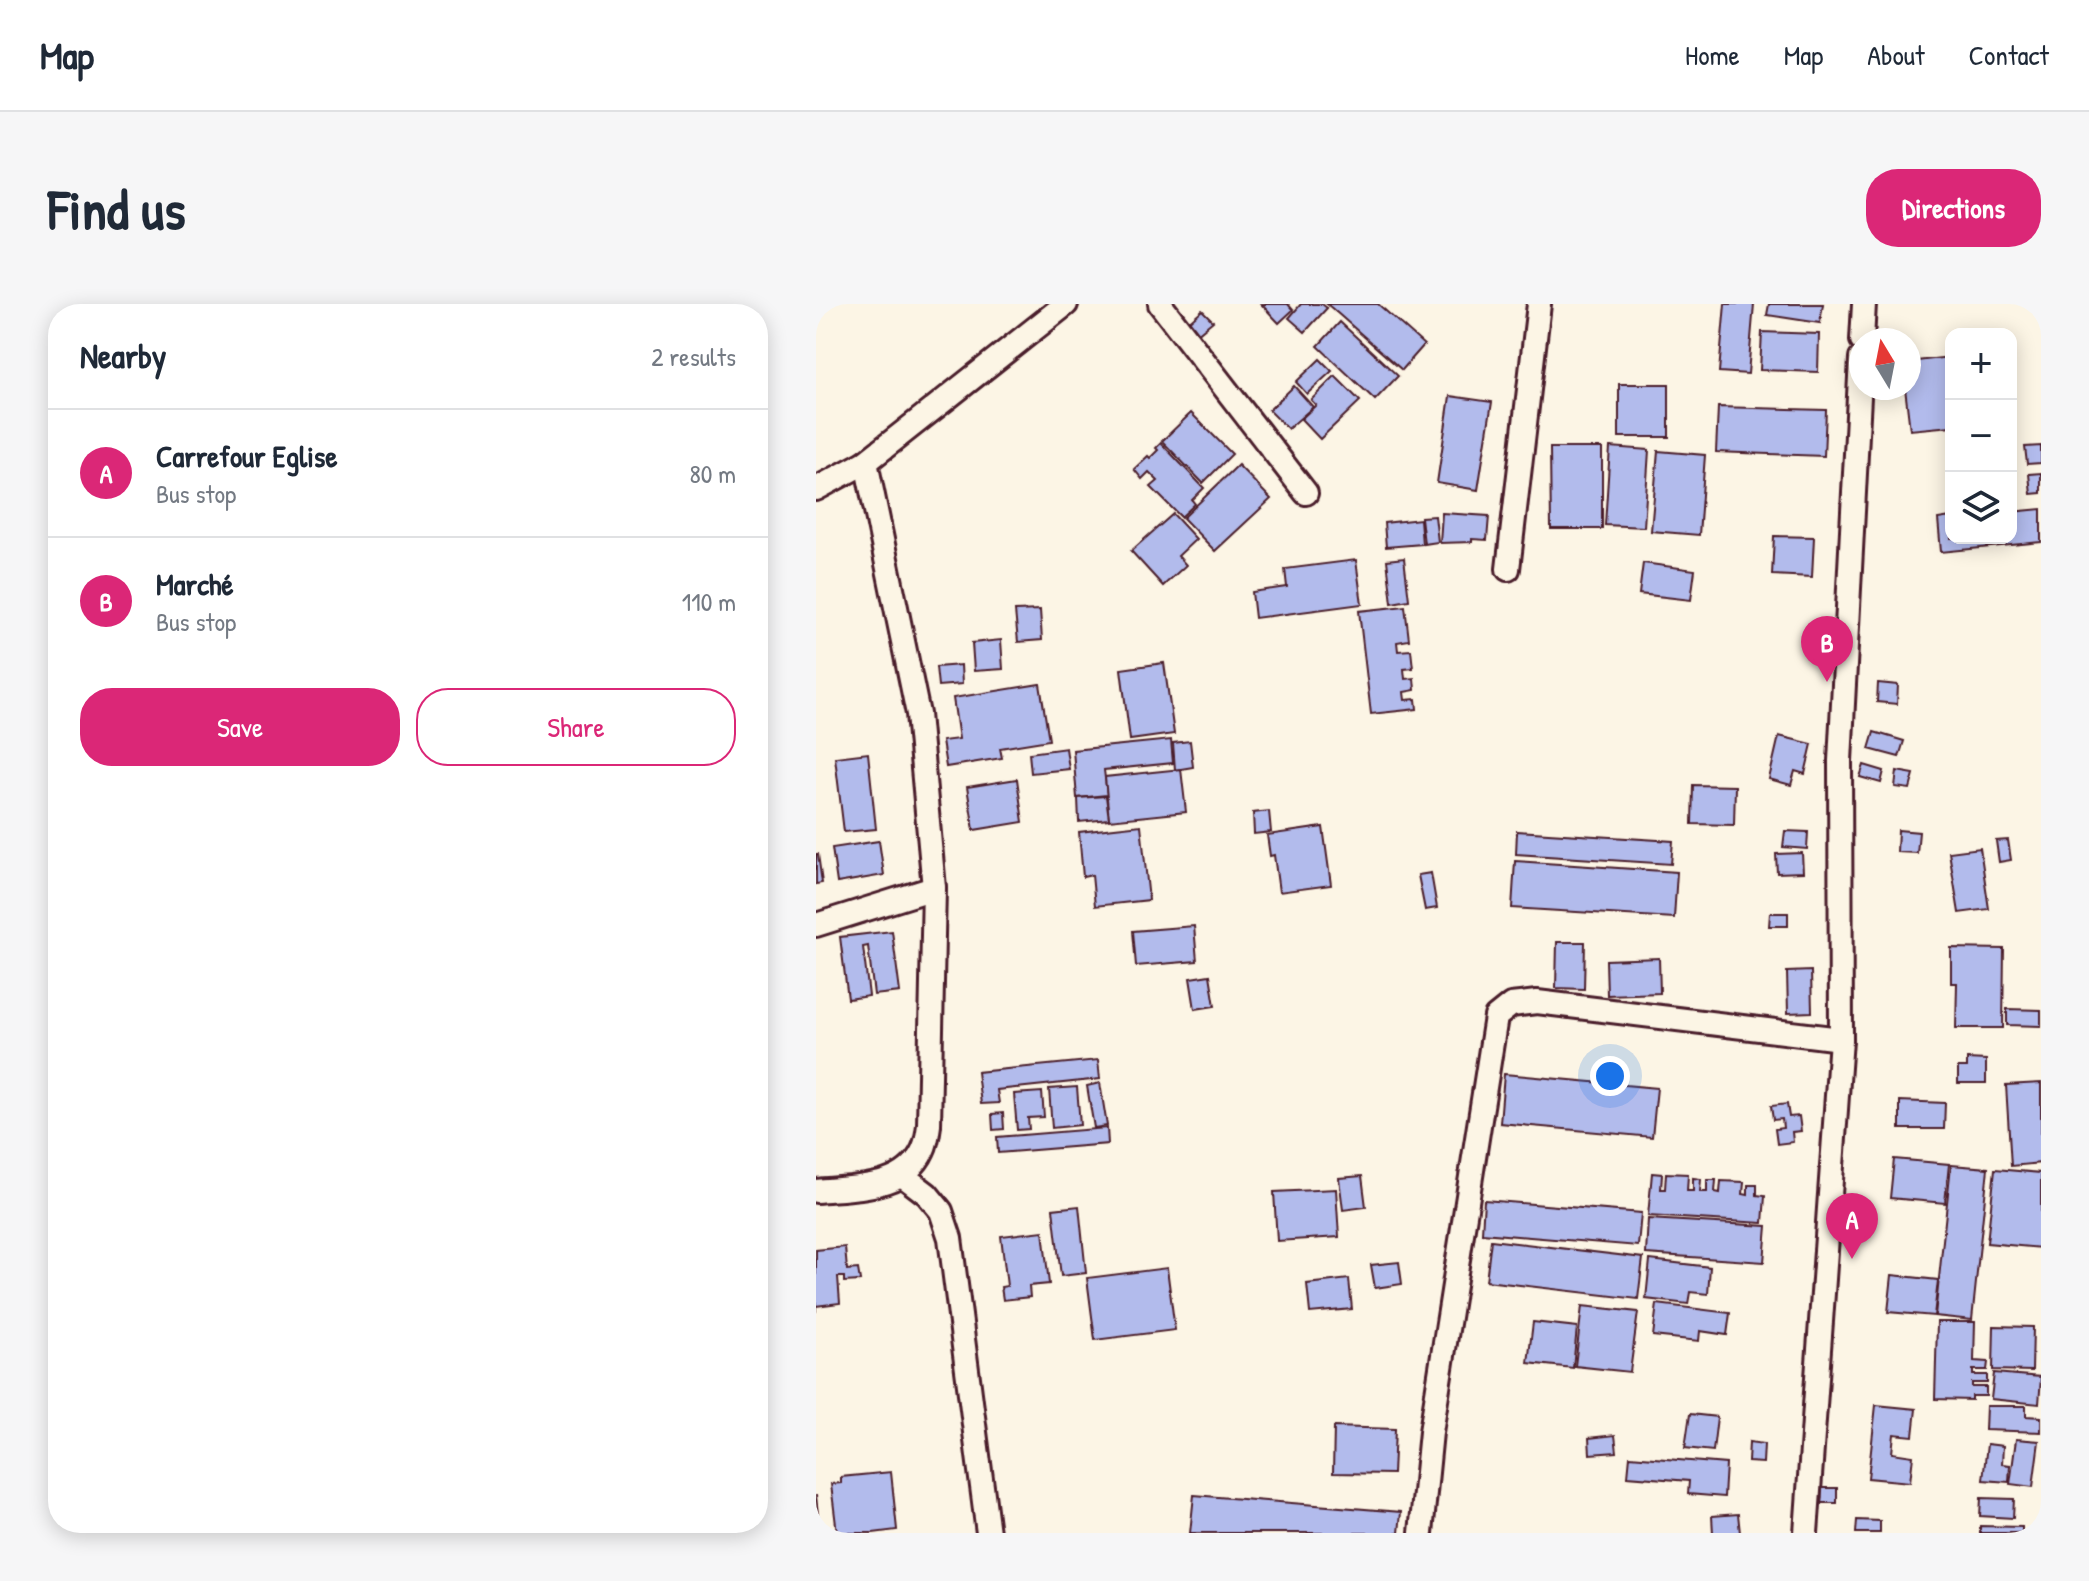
<!DOCTYPE html>
<meta charset="utf-8">
<style>
:root{--surface:#fff;--page:#f6f6f7;--text:#1f2937;--muted:#747a83;--line:#e0e1e3;--accent:#db2777}
body{margin:0;font-family:"Patrick Hand",sans-serif;background:var(--page);color:var(--text)}
.controls{position:absolute;right:24px;top:24px;display:grid;overflow:hidden;border-radius:16px;box-shadow:0 4px 20px #0003}
.controls button{width:72px;height:72px;display:grid;place-items:center;padding:0;border:0;border-bottom:2px solid var(--line);background:var(--surface);color:var(--text);font:40px sans-serif}
.compass{position:absolute;left:1033px;top:24px;width:72px;height:72px;border-radius:50%;background:var(--surface);box-shadow:0 4px 20px #0003;rotate:350deg}
.you{position:absolute;left:794px;top:772px;width:28px;height:28px;margin:-20px;border:6px solid #fff;border-radius:50%;background:#1a73e8;box-shadow:0 0 0 12px #1a73e833}
.badge{display:grid;place-items:center;width:52px;height:52px;border-radius:50%;background:var(--accent);color:#fff;font-size:26px;font-weight:700}
.pin{position:absolute;translate:-50% -66px;filter:drop-shadow(0 2px 4px #0008)}
.pin::after{content:'';position:absolute;top:42px;width:28px;height:24px;background:inherit;clip-path:polygon(0 0,100% 0,50% 100%)}
.list{margin:0;padding:0;list-style:none}
h2{display:flex;justify-content:space-between;align-items:center;height:104px;margin:0;padding:0 32px;font-size:34px}
h2 small{font-size:26px;font-weight:400;color:var(--muted)}
.list li{display:grid;grid-template-columns:52px 1fr auto;gap:24px;align-items:center;box-sizing:border-box;height:128px;padding:0 32px;border-top:2px solid var(--line)}
.list b{display:block;font-size:30px;white-space:nowrap}
.list p{margin:0;font-size:26px;white-space:nowrap;color:var(--muted)}
.list em{font-size:26px;font-style:normal;color:var(--muted)}
.actions{display:flex;gap:16px;padding:24px 32px}
.actions a{flex:1;padding:18px 0;border:2px solid var(--accent);border-radius:32px;text-align:center;font-size:28px;color:var(--accent)}
.actions .main{background:var(--accent);color:#fff}
.icon{flex:none;width:44px;height:44px;fill:none;stroke:currentColor;stroke-width:2;stroke-linecap:round;stroke-linejoin:round}
.map{position:relative;flex:none;width:1225px;height:1229px;overflow:hidden;border-radius:32px}
header{display:flex;align-items:center;gap:48px;box-sizing:border-box;height:112px;padding:0 40px;background:var(--surface);border-bottom:2px solid var(--line)}
header strong{font-size:38px}
nav{display:flex;gap:44px;margin-inline-start:auto;font-size:28px}
.intro{display:flex;align-items:center;justify-content:space-between;box-sizing:border-box;height:192px;padding:0 48px}
h1{margin:0;font-size:56px}
.button{padding:20px 36px;border-radius:32px;background:var(--accent);color:#fff;font-size:28px;font-weight:700}
main{display:flex;gap:48px;padding:0 48px}
aside{flex:1;background:var(--surface);border-radius:32px;box-shadow:0 4px 20px #0003}
.map>svg:first-child{display:block}
.building{fill:#b2bbec;stroke:#4a1f2b;stroke-width:2}
.lines{fill:none;stroke-linecap:round;stroke-linejoin:round}
.street-casing{stroke:#4a1f2b;stroke-width:28}
.street{stroke:#fcf5e5;stroke-width:22}
</style>
<header>
<strong>Map</strong>
<nav><a>Home</a><a>Map</a><a>About</a><a>Contact</a></nav>
</header>
<div class="intro"><h1>Find us</h1><a class="button">Directions</a></div>
<main>
<aside>
<h2>Nearby<small>2 results</small></h2>
<ul class="list">
<li><span class="badge">A</span><div><b>Carrefour Eglise</b><p>Bus stop</p></div><em>80 m</em></li>
<li><span class="badge">B</span><div><b>Marché</b><p>Bus stop</p></div><em>110 m</em></li>
</ul>
<div class="actions"><a class="main">Save</a><a>Share</a></div>
</aside>
<div class="map">
<svg width="1225" height="1229" viewBox="0 0 1225 1229">
<rect width="100%" height="100%" fill="#fcf5e5"/>
<filter id="ink" filterUnits="userSpaceOnUse"><feTurbulence type="fractalNoise" baseFrequency=".0125" numOctaves="2"/><feDisplacementMap in="SourceGraphic" scale="16" xChannelSelector="R" yChannelSelector="G"/><feConvolveMatrix kernelMatrix="1 2 1 2 8 2 1 2 1" color-interpolation-filters="sRGB"/></filter>
<g filter="url(#ink)">
<g class="building">
<path d="M445 0H472L477 6 463 19Z"/>
<path d="M485 0H506L511 4 489 28 473 14Z"/>
<path d="M511 0H562L608 41 586 66Z"/>
<path d="M909 0H938L932 70 903 68Z"/>
<path d="M953 0H1007L1004 19 951 11Z"/>
<path d="M386 6 397 17 380 31 370 20Z"/>
<path d="M524 18 582 72 559 96 502 42Z"/>
<path d="M946 28 1003 30 1002 68 944 66Z"/>
<path d="M1133 53 1135 75V122L1094 126 1089 84H1093V58Z"/>
<path d="M504 55 516 67 491 90 480 78Z"/>
<path d="M519 72 544 97 504 135 485 115 500 101 495 96Z"/>
<rect x="803" y="80" width="50" height="53"/>
<path d="M478 82 497 103 472 125 453 106Z"/>
<path d="M634 92 676 98 662 186 621 179Z"/>
<path d="M902 103 1010 106 1008 152 900 148Z"/>
<path d="M375 109 416 150 387 179 346 137Z"/>
<path d="M345 139 388 184 376 196 379 200 365 213 335 183 342 177 333 168 326 175 318 165 332 152 334 154 342 146 340 144Z"/>
<path d="M1225 142V159L1211 160 1209 143Z"/>
<path d="M794 143 833 146 828 223 789 221Z"/>
<path d="M734 144H786V225H735Z"/>
<path d="M842 147 889 151 883 231 835 227Z"/>
<path d="M422 161 455 195 399 247 367 214Z"/>
<path d="M1225 169V189L1215 190 1213 170Z"/>
<path d="M1225 205V238L1125 248 1122 215 1135 213V234H1195V208Z"/>
<path d="M626 209 673 212 671 236 656 235V238L624 239Z"/>
<path d="M357 210 380 235 362 252 370 261 347 282 315 247Z"/>
<path d="M619 212 622 238 608 240 605 213Z"/>
<path d="M604 215 606 240 570 243 568 219Z"/>
<path d="M958 232 998 233 996 273 956 271Z"/>
<path d="M588 254 593 296 576 299 571 256Z"/>
<path d="M540 256 546 300 439 314 436 288 471 283 469 265Z"/>
<path d="M827 259 879 266 875 296 823 290Z"/>
<path d="M589 302 593 336 581 338 582 347 595 346 597 364 588 365 589 375 598 374 599 386 588 388 589 396 600 395 601 405 555 410 543 307Z"/>
<path d="M224 306 226 336 202 338 199 307Z"/>
<path d="M185 336 187 365 158 367 156 339Z"/>
<path d="M348 359 358 430 314 436 305 365Z"/>
<path d="M145 361 146 380 122 382 120 363Z"/>
<path d="M1062 379 1082 381 1081 400 1061 398Z"/>
<path d="M224 380 233 436 184 444 186 454 130 463 126 437 143 435 137 394Z"/>
<path d="M1058 428 1088 437 1083 453 1053 445Z"/>
<path d="M963 432 996 440 989 470 979 467 975 481 953 475Z"/>
<path d="M355 436 357 459 288 466 291 491 261 494 257 446Z"/>
<path d="M374 437 377 463 359 466 357 439Z"/>
<path d="M250 444 253 465 215 469 213 449Z"/>
<path d="M52 449 60 525 28 528 19 453Z"/>
<path d="M1048 461 1068 467 1065 479 1044 473Z"/>
<path d="M365 465 370 508 293 516 289 473Z"/>
<path d="M1081 467 1098 470 1094 485 1079 483Z"/>
<path d="M201 475 207 518 158 526 151 483Z"/>
<path d="M877 481 919 482 918 521 876 520Z"/>
<path d="M290 492 293 515 263 518 262 494Z"/>
<path d="M453 507 455 528 438 530 437 509Z"/>
<path d="M325 521 333 596 279 602 276 571 267 573 263 528Z"/>
<path d="M507 523 515 581 463 588 458 551 454 552 451 531Z"/>
<path d="M1082 526 1103 528 1101 549 1081 548Z"/>
<path d="M701 527 857 537 855 560 700 550Z"/>
<path d="M969 527 992 528 991 545 967 543Z"/>
<path d="M1192 536 1195 556 1183 558 1180 537Z"/>
<path d="M63 537 68 571 21 579 16 544Z"/>
<path d="M1164 544 1173 605 1143 609 1133 548Z"/>
<path d="M986 549 987 568 961 569 960 550Z"/>
<path d="M0 550H2L6 579 0 580Z"/>
<path d="M699 557 861 568 858 614 696 604Z"/>
<path d="M615 569 621 604 609 606 602 571Z"/>
<path d="M954 609H972V622H953Z"/>
<path d="M378 622 381 657 320 662 317 627Z"/>
<path d="M76 627 84 688 58 691 52 642 47 643 53 692 32 695 24 633Z"/>
<path d="M741 638H769L768 685 740 684Z"/>
<path d="M1135 644 1188 645 1187 724H1140L1141 679H1135Z"/>
<path d="M843 654 844 689 791 691 790 656Z"/>
<path d="M995 667 996 708 972 709 971 668Z"/>
<path d="M394 671 399 702 379 705 374 674Z"/>
<path d="M1191 705 1225 706V722L1191 721Z"/>
<path d="M1151 755 1170 756V779H1142V763H1151Z"/>
<path d="M282 756 284 775 181 786 183 799 165 800 161 768Z"/>
<path d="M688 770 841 784 836 833 684 819Z"/>
<path d="M284 779 291 822 278 824 271 782Z"/>
<path d="M1225 779V859L1195 862 1190 781Z"/>
<path d="M261 783 264 821 236 824 233 785Z"/>
<path d="M226 788 228 813 212 814 213 825 201 826 198 790Z"/>
<path d="M1084 797 1129 799 1128 825H1084Z"/>
<path d="M971 800 973 813 983 812 985 827 976 828 977 838 961 840 959 825 967 824 966 815 957 816 955 802Z"/>
<path d="M187 809 188 825 177 826 176 810Z"/>
<path d="M291 824 292 840 182 849 181 833Z"/>
<path d="M1078 855 1133 860 1129 899 1074 894Z"/>
<path d="M1135 861 1172 864 1156 1016 1119 1012Z"/>
<path d="M1179 865 1225 869V944L1171 939Z"/>
<path d="M836 869 846 870 845 885H849L850 869 872 870 871 887H877V874L885 875 884 888H891V876H900L899 888 904 889 905 877 928 878 927 890 932 891V881H941V891L949 892 947 919 832 912Z"/>
<path d="M546 872 550 903 527 906 523 874Z"/>
<path d="M520 885 523 933 461 937 458 888Z"/>
<path d="M668 896 825 909 822 942 666 929Z"/>
<path d="M263 902 270 969 245 972 237 905Z"/>
<path d="M832 915 951 922 948 958 830 950Z"/>
<path d="M227 927 233 980 213 982 214 993 187 996 185 983 191 982 185 932Z"/>
<path d="M675 936 827 954 822 995 670 977Z"/>
<path d="M29 943 31 966 42 965 44 977 28 978V973H22L24 999 0 1002V1008V946Z"/>
<path d="M834 956 894 963 892 990 874 988 872 1000 830 995Z"/>
<path d="M583 958 586 980 559 984 555 961Z"/>
<path d="M351 964 359 1026 279 1036 271 974Z"/>
<path d="M1076 971 1122 976 1118 1012 1072 1008Z"/>
<path d="M533 975 536 1005 494 1009 491 980Z"/>
<path d="M841 1000 914 1009 911 1031 884 1027 883 1037 837 1032Z"/>
<path d="M766 1002 822 1008 814 1068 759 1062Z"/>
<path d="M717 1018 761 1023 757 1064 712 1059Z"/>
<path d="M1121 1018H1159L1158 1057 1172 1058 1171 1066H1157V1071H1171V1079H1156V1083H1170V1092H1156V1096L1119 1095Z"/>
<path d="M1178 1022 1217 1023 1216 1067 1177 1066Z"/>
<path d="M1178 1069 1225 1073 1223 1100 1175 1095Z"/>
<path d="M1060 1101 1100 1105 1097 1132 1078 1130 1076 1149 1097 1152 1094 1178 1052 1174Z"/>
<path d="M1170 1102H1210V1112L1225 1113V1128L1169 1126Z"/>
<path d="M874 1110 901 1113 897 1147 869 1144Z"/>
<path d="M518 1123 579 1125 577 1170 517 1169Z"/>
<path d="M799 1131 801 1148 774 1150 773 1134Z"/>
<path d="M1200 1135 1223 1137 1217 1183 1194 1180Z"/>
<path d="M933 1138 948 1140 947 1159 932 1158Z"/>
<path d="M1171 1140 1187 1142 1186 1160 1194 1161 1193 1178 1167 1176Z"/>
<path d="M814 1152 910 1160 908 1193 872 1190 873 1177 812 1172Z"/>
<path d="M75 1168 81 1226 57 1229H21L15 1180 25 1179V1173Z"/>
<path d="M1006 1184H1021V1199H1005Z"/>
<path d="M0 1191 4 1229H0Z"/>
<path d="M378 1191 585 1208 583 1229H374Z"/>
<path d="M1165 1194 1198 1195 1197 1214 1164 1212Z"/>
<path d="M922 1210 924 1229H897L896 1212Z"/>
<path d="M1041 1216 1064 1217V1229H1040Z"/>
<path d="M1164 1222 1206 1223V1229H1164Z"/>
</g>
<g class="lines">
<g class="street-casing">
<g id="street">
<path d="M344 0 490 189"/>
<path d="M1046 36 1048 0"/>
<path d="M0 185 50 158 250 0"/>
<path d="M692 265 723 0"/>
<path d="M0 621 118 584"/>
<path d="M86 871 111 890 125 907 134 934 172 1229"/>
<path d="M0 887C38 883 89 886 107 846 111 838 112 829 113 821L118 584 102 410 50 158"/>
<path d="M605 1229 615 1128 680 713 695 701 721 698 1025 735"/>
<path d="M990 1229 1025 735 1024 457 1045 54"/>
</g>
</g>
<use href="#street" class="street"/>
</g>
</g>
</svg>
<div class="controls">
<button>+</button>
<button>−</button>
<button><svg class="icon" aria-label="layers" viewBox="0 0 24 24"><path d="M12 4l9 5-9 5-9-5zM3 14l9 5 9-5"/></svg></button>
</div>
<svg class="compass" viewBox="-18 -18 36 36"><path d="M0-13l5 13h-10z" fill="#e53935"/><path d="M0 13l5-13h-10z" fill="#747a83"/></svg>
<div class="you"></div>
<div class="pin badge" style="left:1036px;top:955px">A</div>
<div class="pin badge" style="left:1011px;top:378px">B</div>
</div>
</main>
